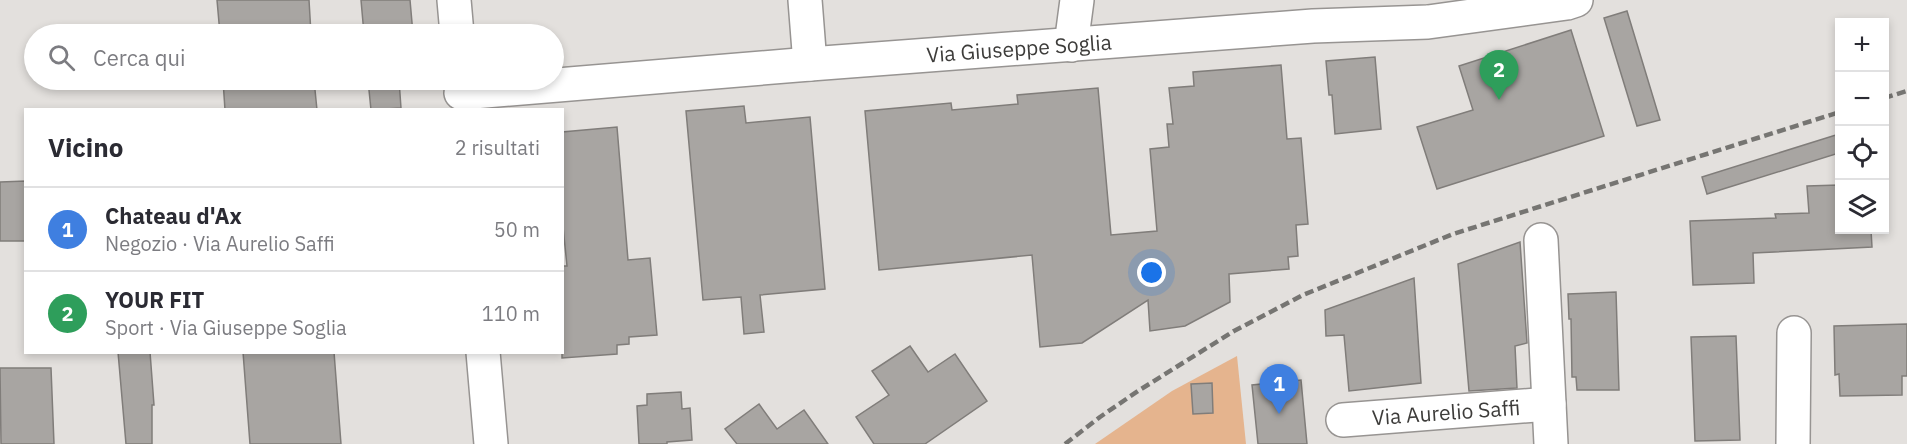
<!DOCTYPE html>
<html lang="it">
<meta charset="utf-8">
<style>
:root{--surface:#fff;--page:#f2f2f3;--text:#2b2b33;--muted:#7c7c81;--line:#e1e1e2;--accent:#9d5d25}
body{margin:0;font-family:"IBM Plex Sans",sans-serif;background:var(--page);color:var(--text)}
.controls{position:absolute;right:18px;top:18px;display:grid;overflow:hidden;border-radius:0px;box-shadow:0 3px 9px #0003}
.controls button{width:54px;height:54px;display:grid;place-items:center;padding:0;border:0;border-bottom:2px solid var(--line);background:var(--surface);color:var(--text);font:30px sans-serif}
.you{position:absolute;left:1152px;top:273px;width:21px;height:21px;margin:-15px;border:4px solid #fff;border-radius:50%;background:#1a73e8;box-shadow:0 0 0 9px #1a73e833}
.badge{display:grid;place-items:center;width:39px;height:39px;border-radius:50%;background:var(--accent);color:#fff;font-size:20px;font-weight:700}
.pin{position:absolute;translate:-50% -50px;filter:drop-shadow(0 2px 3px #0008)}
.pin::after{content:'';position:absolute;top:32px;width:21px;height:18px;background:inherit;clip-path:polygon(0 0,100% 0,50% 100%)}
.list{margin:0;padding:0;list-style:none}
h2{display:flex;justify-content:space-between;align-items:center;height:78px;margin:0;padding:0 24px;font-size:26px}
h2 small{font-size:20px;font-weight:400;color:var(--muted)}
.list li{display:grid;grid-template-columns:39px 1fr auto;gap:18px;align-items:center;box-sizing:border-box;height:84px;padding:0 24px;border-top:2px solid var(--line)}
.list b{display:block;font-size:22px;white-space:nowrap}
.list p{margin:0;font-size:20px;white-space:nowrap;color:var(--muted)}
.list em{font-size:20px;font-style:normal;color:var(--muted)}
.icon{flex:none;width:33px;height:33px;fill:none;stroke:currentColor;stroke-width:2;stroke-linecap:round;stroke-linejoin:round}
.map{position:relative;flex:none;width:1907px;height:444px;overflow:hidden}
.search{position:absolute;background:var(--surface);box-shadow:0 3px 9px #0003;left:24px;top:24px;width:540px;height:66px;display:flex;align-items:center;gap:15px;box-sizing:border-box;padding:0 21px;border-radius:33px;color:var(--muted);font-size:22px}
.panel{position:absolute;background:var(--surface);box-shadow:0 3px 9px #0003;left:24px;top:108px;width:540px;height:246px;border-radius:0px}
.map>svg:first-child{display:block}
.green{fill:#e5b48e}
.building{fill:#a8a5a2;stroke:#807d7a;stroke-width:1.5}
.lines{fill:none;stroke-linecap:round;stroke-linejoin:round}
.minor-casing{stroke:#979492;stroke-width:36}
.minor{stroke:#fff;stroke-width:33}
.rail{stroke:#767572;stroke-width:4.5;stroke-dasharray:9 4.5;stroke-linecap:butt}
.labels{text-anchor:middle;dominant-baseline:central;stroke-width:6;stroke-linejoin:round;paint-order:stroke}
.street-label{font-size:21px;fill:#3d3c3a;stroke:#fff}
</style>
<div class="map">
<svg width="1907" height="444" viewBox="0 0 1907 444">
<rect width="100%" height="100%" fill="#e3e0dd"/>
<path class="green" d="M1237 356 1246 444H1095L1172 391Z"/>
<g class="building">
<path d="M217 0H309L311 34H220Z"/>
<path d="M361 0H410L413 34H364Z"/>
<path d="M1627 11 1660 120 1637 126 1604 18Z"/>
<path d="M1571 30 1604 136 1437 189 1417 127 1473 110 1459 66Z"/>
<path d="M1375 57 1381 129 1335 134 1332 95H1329L1326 61Z"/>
<path d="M1281 65 1287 139 1301 138 1308 224 1296 225 1298 256 1288 257 1289 269 1229 274 1230 302 1185 326 1150 331 1148 300 1082 343 1040 347 1032 255 879 270 865 111 951 103 952 110 1018 104 1017 95 1098 88 1111 235 1157 231 1150 149 1169 147 1167 124H1173L1169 88 1194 86 1193 72Z"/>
<path d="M223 80H314L317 110H225Z"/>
<path d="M368 80H399L401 108 371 110Z"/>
<path d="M744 106 746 123 810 117 825 289 760 295 764 332 744 334 741 297 703 300 686 111Z"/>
<path d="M617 127 628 260 650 258 657 335 629 337V344L617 345V354L562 358V266H567L562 217V132Z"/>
<path d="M1839 134V153L1707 194 1702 177Z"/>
<path d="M26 181V241H0V182Z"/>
<path d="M1839 185V230H1871L1872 247 1753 253 1754 283 1693 285 1690 221 1776 218 1775 214 1809 213 1807 186Z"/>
<path d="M1520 242 1527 343 1515 346 1517 388 1469 391 1458 264Z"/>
<path d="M1414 278 1421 383 1349 391 1344 335 1326 336 1325 310Z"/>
<path d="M1616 292 1619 390H1577L1576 377H1572L1571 319H1569L1568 294Z"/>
<path d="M1907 324V376H1902V395L1840 396 1839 374 1835 375 1834 326Z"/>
<path d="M1736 336 1740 440 1695 441 1691 337Z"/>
<path d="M910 346 928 372 955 354 987 401 925 444H874L856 417 889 395 872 371Z"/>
<path d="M118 352H150L154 405H152V444H126Z"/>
<path d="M243 352H334L341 444H250Z"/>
<path d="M0 368H51L54 444H1Z"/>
<path d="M1301 380 1307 444H1258L1252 385Z"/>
<path d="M1212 383 1213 413 1193 414 1191 384Z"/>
<path d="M681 392 682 409 690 408 692 440 667 442V444H639L637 406 647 405V394Z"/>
<path d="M759 404 777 429 804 410 828 444H737L725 429Z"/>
</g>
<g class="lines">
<g class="minor-casing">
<g id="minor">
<path d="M454 0 457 34"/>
<path d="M805 0 810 64"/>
<path d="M1071 45 1077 0"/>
<path d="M461 93 810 64 1313 26 1428 22 1567 3 1576 0"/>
<path d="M1541 240 1551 444"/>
<path d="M483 352 491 444"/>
<path d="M1343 420 1549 404"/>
<path d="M1793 444 1794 333"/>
</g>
</g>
<use href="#minor" class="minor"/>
<g class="rail">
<path d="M1884 98 1907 91"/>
<path d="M1065 444 1100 417 1138 391 1234 331 1303 295 1453 234 1840 112"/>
</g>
</g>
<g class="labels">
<g class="street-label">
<text transform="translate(1019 48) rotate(-4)">Via Giuseppe Soglia</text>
<text transform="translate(1446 412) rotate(-4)">Via Aurelio Saffi</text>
</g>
</g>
</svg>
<div class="controls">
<button>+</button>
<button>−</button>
<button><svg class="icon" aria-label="locate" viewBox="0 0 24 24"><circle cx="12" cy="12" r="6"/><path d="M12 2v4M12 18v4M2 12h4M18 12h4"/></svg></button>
<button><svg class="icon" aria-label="layers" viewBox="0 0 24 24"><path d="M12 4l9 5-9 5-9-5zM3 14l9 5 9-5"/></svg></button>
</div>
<div class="you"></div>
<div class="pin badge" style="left:1279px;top:414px;background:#3f7fe0">1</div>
<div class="pin badge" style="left:1499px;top:100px;background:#2e9e5b">2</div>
<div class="search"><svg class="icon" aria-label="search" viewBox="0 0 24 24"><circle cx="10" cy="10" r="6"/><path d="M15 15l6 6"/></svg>Cerca qui</div>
<section class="panel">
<h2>Vicino<small>2 risultati</small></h2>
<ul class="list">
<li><span class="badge" style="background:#3f7fe0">1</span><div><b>Chateau d'Ax</b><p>Negozio · Via Aurelio Saffi</p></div><em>50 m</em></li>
<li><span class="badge" style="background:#2e9e5b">2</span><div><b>YOUR FIT</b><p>Sport · Via Giuseppe Soglia</p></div><em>110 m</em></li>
</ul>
</section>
</div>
